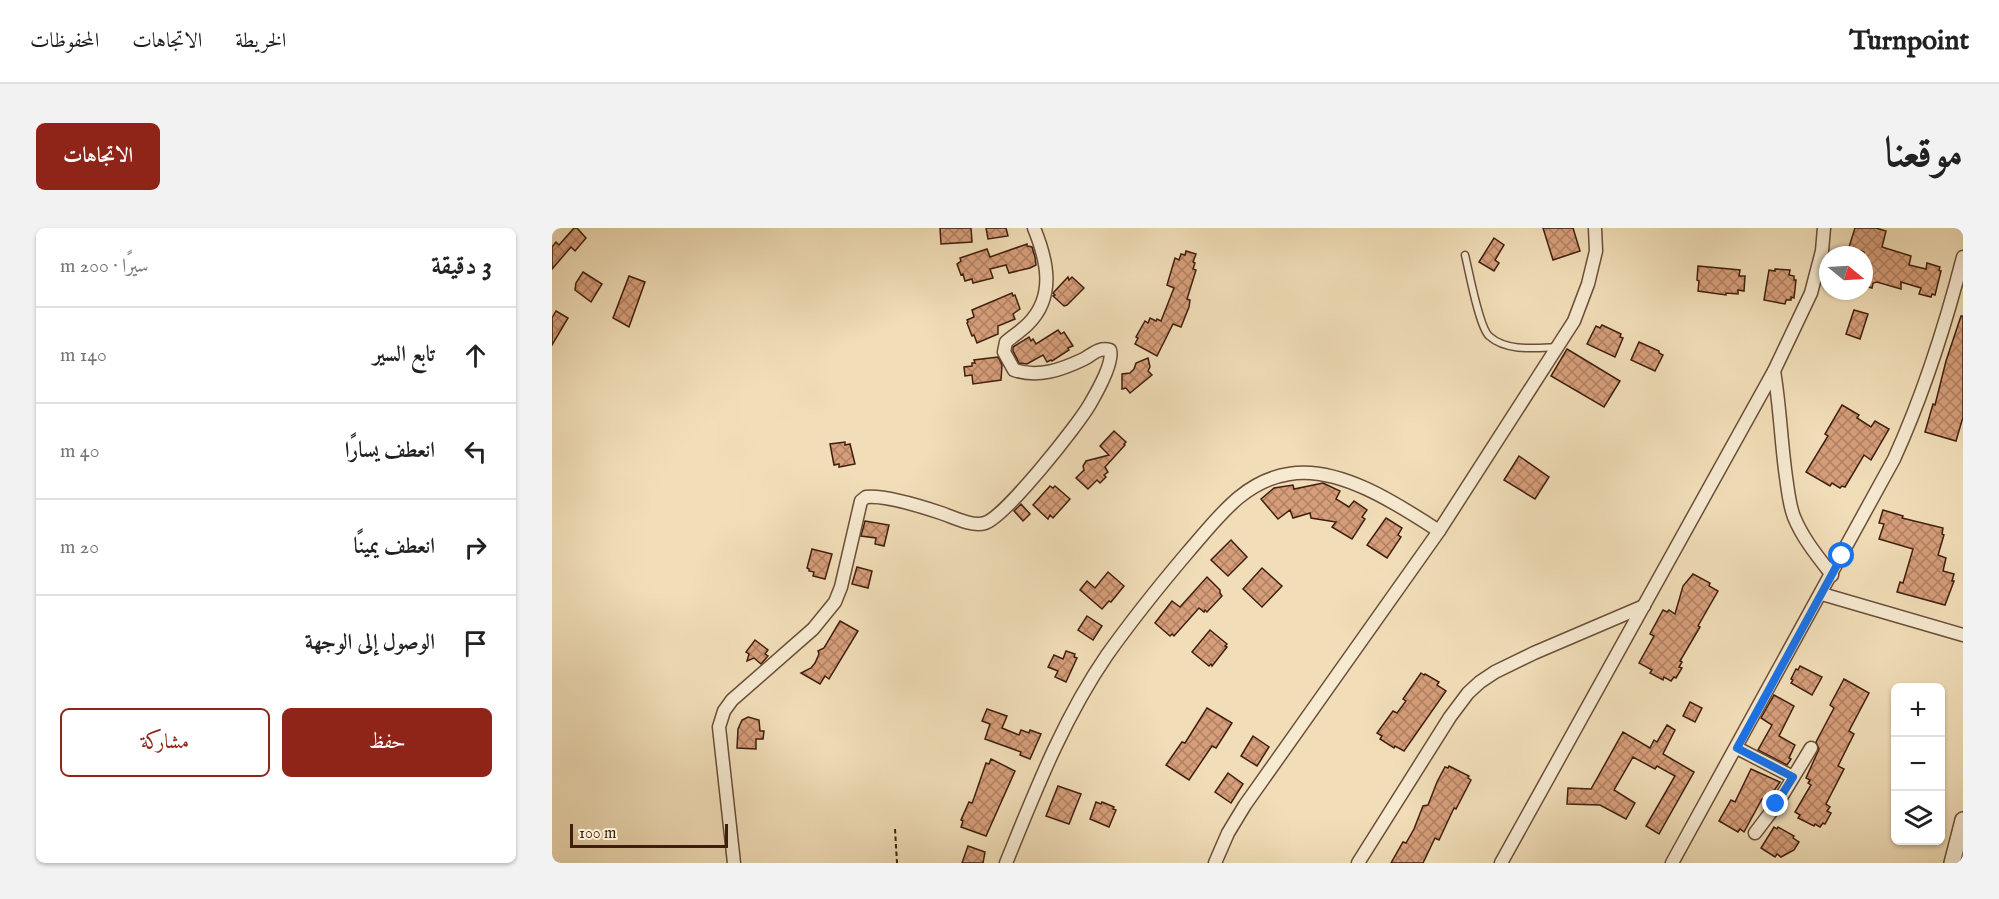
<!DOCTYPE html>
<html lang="ar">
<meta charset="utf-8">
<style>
:root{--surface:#fff;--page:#f2f2f2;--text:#222;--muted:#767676;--line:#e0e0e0;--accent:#8f2418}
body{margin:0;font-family:"IM FELL English",Amiri,serif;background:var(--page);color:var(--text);direction:rtl}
.controls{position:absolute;right:18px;bottom:18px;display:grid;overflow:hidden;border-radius:9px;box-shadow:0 2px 4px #0004}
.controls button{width:54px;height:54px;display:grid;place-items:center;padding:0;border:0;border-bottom:2px solid var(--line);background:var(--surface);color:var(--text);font:30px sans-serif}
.compass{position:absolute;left:1267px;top:18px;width:54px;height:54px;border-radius:50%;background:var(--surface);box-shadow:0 2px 4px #0004;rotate:108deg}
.scale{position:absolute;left:18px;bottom:15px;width:158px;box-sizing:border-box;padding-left:6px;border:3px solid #401e0f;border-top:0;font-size:16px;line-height:21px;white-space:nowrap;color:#401e0f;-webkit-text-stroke:4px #f6ead1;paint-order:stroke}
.stop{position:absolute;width:18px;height:18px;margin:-14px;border:4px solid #1a73e8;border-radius:50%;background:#fff}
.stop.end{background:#1a73e8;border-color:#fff;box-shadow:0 2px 6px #0008}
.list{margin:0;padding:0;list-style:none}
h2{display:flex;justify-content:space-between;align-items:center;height:78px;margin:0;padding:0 24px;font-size:26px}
h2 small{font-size:20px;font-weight:400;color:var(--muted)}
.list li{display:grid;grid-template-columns:39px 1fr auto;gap:18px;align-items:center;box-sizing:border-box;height:96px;padding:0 24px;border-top:2px solid var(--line)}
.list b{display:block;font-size:22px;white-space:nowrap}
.list em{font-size:20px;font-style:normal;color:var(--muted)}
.actions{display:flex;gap:12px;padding:18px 24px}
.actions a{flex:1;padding:14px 0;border:2px solid var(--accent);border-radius:9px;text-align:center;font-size:21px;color:var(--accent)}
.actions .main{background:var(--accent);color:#fff}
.icon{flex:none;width:33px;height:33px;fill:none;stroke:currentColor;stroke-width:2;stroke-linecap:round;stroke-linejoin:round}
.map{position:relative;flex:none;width:1411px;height:635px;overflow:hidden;direction:ltr;border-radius:9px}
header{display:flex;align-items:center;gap:36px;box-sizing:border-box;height:84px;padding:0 30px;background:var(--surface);border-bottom:2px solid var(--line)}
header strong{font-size:28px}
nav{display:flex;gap:33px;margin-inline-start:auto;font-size:21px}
.intro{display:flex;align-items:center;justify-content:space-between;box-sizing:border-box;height:144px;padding:0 36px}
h1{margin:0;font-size:42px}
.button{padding:15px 27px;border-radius:9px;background:var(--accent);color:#fff;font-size:21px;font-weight:700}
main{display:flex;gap:36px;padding:0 36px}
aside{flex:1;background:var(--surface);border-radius:9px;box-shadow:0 2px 4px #0004}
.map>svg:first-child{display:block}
.building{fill:url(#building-cross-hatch);stroke:#401e0f;stroke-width:1.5}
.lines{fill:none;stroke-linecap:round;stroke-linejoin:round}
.service-casing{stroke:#6c4e39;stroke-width:9}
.minor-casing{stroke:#6c4e39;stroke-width:15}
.tertiary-casing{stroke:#6c4e39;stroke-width:18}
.path{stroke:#401e0f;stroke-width:2;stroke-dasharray:4.5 3;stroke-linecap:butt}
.service{stroke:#f6ead1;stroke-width:6}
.minor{stroke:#f6ead1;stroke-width:12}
.tertiary{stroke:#f6ead1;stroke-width:15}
.route{stroke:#1a73e8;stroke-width:8}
</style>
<header>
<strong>Turnpoint</strong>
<nav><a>الخريطة</a><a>الاتجاهات</a><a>المحفوظات</a></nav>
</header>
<div class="intro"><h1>موقعنا</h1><a class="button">الاتجاهات</a></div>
<main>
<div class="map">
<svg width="1411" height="635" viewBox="0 0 1411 635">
<defs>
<pattern id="building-cross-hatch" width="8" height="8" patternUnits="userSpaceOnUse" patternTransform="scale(1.5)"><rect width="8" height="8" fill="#d69e7a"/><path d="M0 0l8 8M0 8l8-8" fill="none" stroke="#af8062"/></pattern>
</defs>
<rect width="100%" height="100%" fill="#f1deb8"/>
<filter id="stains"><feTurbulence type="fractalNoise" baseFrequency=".00333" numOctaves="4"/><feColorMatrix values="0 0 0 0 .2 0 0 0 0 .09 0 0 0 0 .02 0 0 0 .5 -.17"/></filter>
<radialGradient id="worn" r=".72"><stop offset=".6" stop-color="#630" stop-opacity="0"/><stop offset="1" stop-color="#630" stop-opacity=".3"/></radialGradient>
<g class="building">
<path d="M22 0H25L34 10 23 23 19 19 0 41V19L4 14 7 17Z"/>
<path d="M388 0H419L420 14 389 16Z"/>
<path d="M434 0H454L456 8 436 11Z"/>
<path d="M991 0H1021L1028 23 1001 32Z"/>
<path d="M1303 0H1324L1334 3 1330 19 1359 28 1357 37 1374 41 1375 35 1388 39 1387 42 1389 43 1383 67 1380 66 1379 69 1367 66 1369 60 1349 54V61L1325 54 1321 55 1320 60 1312 58V24L1297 19Z"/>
<path d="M942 10 952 17 943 32 947 35 942 43 927 34Z"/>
<path d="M475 16V18L480 19 483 29 484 37 478 40 457 45 454 37 438 41 441 50 421 55 420 51 413 53 411 46 409 47 405 36 409 33 408 30 435 21 438 29Z"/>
<path d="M634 23 644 26 641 34 643 35 641 41 644 42 635 71 638 72 637 79 629 99 621 96 605 128 583 116 586 110 584 109 593 93 596 95 598 90 604 93 605 91 609 93 622 60 615 57 623 30 627 32 629 26 633 27Z"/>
<path d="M1146 38 1188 42 1187 48H1193L1192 63 1186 62V66L1174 65V67L1146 63 1147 53 1145 52Z"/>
<path d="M1223 41 1238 42 1237 47 1242 48V52H1244L1242 70 1239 69V72H1234L1233 76 1212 72 1217 42 1223 43Z"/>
<path d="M31 44 50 56 39 74 23 62 24 55Z"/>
<path d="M77 48 93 54 77 99 61 90Z"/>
<path d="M516 49 517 52 520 49 532 60 515 77 512 78 501 68 503 67 501 65Z"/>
<path d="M460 65 461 68 463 67 468 81 461 86 463 91 446 98V106L425 115 422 107 420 108 415 95 416 94 415 92 422 89 420 82Z"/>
<path d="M1302 82 1316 86 1308 111 1294 106Z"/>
<path d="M4 83 16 90 0 117V90Z"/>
<path d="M1409 88H1411V189L1404 213 1373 204 1381 176 1383 177 1394 133Z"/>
<path d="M1050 97 1069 106 1068 109 1071 110 1063 129 1035 116 1044 98 1048 100Z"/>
<path d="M506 102 509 106 512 104 521 118 516 120 517 122 500 133 499 132 495 134 491 127 475 136 467 135 461 123V119L477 109 479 113 481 111 484 116Z"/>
<path d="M1087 114 1107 123V125L1111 127 1103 143 1079 132Z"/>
<path d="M1015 121 1068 153 1052 179 999 148Z"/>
<path d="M446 129 450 137 449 152 421 156 420 147 413 148 412 139 420 138V135H423L422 132Z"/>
<path d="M596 130 598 139 596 143 600 147 578 165 574 160 570 161V146L578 145 582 141 584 135Z"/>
<path d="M1290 177 1307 187 1305 190 1319 199 1323 193 1337 201 1319 232 1312 227 1293 259 1290 258 1288 260 1280 255 1278 258 1254 244 1276 208 1273 206Z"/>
<path d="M562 203 574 214 572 216 573 217 553 239 556 244 552 247 554 249 548 255 545 252 536 261 524 250 532 242 531 238 534 233 557 227 548 218Z"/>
<path d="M293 214V217L298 216 303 236 287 239V236L282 237 278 216Z"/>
<path d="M967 228 997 249 983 271 952 252Z"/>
<path d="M771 255 788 263 784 271 797 279 802 273 815 282 810 289 813 291 800 311 780 299 784 294 759 290 758 285 741 290 738 282 726 291 709 271 722 260 741 257 742 261Z"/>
<path d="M498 258 501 260 503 258 518 271 501 290 498 287 496 291 481 277Z"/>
<path d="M469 276 478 286 471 293 462 283Z"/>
<path d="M1331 282 1351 288 1350 290 1391 300 1390 306 1392 307 1386 327 1394 330 1391 343 1402 346 1400 353H1402L1393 377 1345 364 1348 354 1351 355 1361 321 1327 311 1332 296 1327 295Z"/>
<path d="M834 290 850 300 846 307 849 309 835 330 815 317Z"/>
<path d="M313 293 337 297 332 318 323 316 324 310 309 308Z"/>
<path d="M679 312 695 329 676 348 659 332Z"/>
<path d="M260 321 280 326 273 351 261 348 262 344 257 343V341L255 340Z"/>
<path d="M305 339 320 343 316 360 300 356Z"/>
<path d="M710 340 730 358 710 379 691 361Z"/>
<path d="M556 344 572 358 559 374 557 373 550 381 528 362 535 353 543 360Z"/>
<path d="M1141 346 1158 355 1157 358 1166 363 1146 398 1148 399 1145 404 1128 433 1130 434 1127 439 1130 440 1124 450 1122 449 1119 453 1112 449 1111 452 1098 445 1100 442 1087 435 1102 408 1098 406 1111 382 1115 384 1117 382 1123 386 1131 358Z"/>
<path d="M655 349 668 362V365L670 368 655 384 653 382 652 384 647 380 622 408 620 406 618 408 603 395 620 373 628 379Z"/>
<path d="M535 388 550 398 541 412 526 402Z"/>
<path d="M288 393 306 403 277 451 273 448 268 456 249 445 259 440 263 435 267 426 266 423 272 420Z"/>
<path d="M658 402 675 416 673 418 675 419 660 438 659 436 657 438 640 424Z"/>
<path d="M203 412 216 422 213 426 216 428 209 436 202 430 195 433 197 426 194 424Z"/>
<path d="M514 423 523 426 522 429 525 430 514 454 503 449 506 443 496 439 502 427 511 431Z"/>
<path d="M1248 438 1270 449 1260 467 1239 455 1241 452 1239 451 1244 441 1246 442Z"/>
<path d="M869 445 872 447 873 446 887 454 885 457 894 463 852 523 843 518 842 520 828 511 830 508 825 505 841 483 845 485 854 473 851 471Z"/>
<path d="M1292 451 1317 465 1297 503 1302 506 1286 538 1292 541 1274 576 1278 579 1275 583 1279 585 1273 596 1271 595 1268 599 1263 596 1262 598 1246 590 1248 587 1243 584 1259 557 1256 555 1258 552 1254 550 1267 521 1264 514 1282 480 1278 477Z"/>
<path d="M1222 467 1242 478 1227 508 1243 517 1237 530 1239 531 1235 537 1206 522 1220 497 1209 490Z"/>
<path d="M1138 474 1150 480 1143 494 1131 488Z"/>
<path d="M655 480 680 495 664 520 660 518 637 552 614 537 630 514 633 515Z"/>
<path d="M435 481 455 488 450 500 467 507 469 502 477 505 478 502 489 506 478 531 468 527 469 524 433 511 438 496 430 493Z"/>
<path d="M196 489 207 492 208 503H212L211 511H204V521L185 520 186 501 190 492Z"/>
<path d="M1115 497 1123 502 1111 526 1142 544 1107 606 1094 598 1123 548 1105 538 1103 541 1081 529 1062 562 1083 575 1074 591 1048 577 1015 576 1016 560 1039 561 1071 504 1098 520 1102 512 1105 514Z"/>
<path d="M701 508 717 519 705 538 689 528Z"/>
<path d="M439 531 463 543 434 608 409 599 411 593 409 592 417 574 420 575 422 570 434 535 437 536Z"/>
<path d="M897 538 917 548 916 550 919 552 904 581 902 580 887 612 883 610 871 635H839L851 614 854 615 862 601 871 578 876 577 885 554 893 539 896 540Z"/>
<path d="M1199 541 1228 554 1215 573 1210 571 1192 604 1188 601 1186 604 1167 593 1179 572 1183 574Z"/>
<path d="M676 545 691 556 679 575 663 564Z"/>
<path d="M506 558 529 566 517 596 494 588Z"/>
<path d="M544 574 549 576 550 574 562 579 561 581 564 582 557 599 538 591Z"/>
<path d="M1222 599 1225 601 1226 599 1242 608 1241 610 1247 614 1242 622 1229 629 1225 626 1223 629 1209 620Z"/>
<path d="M416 618 433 624 431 635H410Z"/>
</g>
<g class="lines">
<g class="service-casing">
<path id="service" d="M913 27C917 43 927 99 937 108 955 124 984 120 1005 119"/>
</g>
<g class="minor-casing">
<g id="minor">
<path d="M1222 143C1228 178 1229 214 1234 249 1236 262 1237 276 1242 289 1251 311 1266 329 1280 347"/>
<path d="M1270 366 1411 407"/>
<path d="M1185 520 1241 549"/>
<path d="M1203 605 1225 576 1259 520"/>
<path d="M182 635 167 499 172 483 180 472 261 401 283 374 289 359 309 273 314 269C332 267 371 279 389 285 401 289 420 299 433 295 453 289 526 197 538 176 545 164 562 134 558 122 547 119 541 126 532 131 509 142 486 150 462 142L452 124 454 114C461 108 469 103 476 96 504 68 495 32 482 0"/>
<path d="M454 635C483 564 511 491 555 427 580 392 608 357 636 324 665 291 691 253 737 246 787 237 847 277 887 303"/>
<path d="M663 635 676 605 693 577 887 303 1022 93 1036 56 1044 23 1043 0"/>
<path d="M806 635 898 489 916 465 928 454 943 444 982 425 1092 378"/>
<path d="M949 635 1222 143 1259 65 1270 23 1272 0"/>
<path d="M1120 635 1342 231C1372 165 1393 99 1411 29"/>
</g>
</g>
<g class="tertiary-casing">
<path id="tertiary" d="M1400 635 1411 592"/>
</g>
<path class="path" d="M343 601 345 635"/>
<use href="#service" class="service"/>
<use href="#minor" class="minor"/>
<use href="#tertiary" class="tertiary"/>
</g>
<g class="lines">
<path class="route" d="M1224 576 1241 549 1185 520 1290 328"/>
</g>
<rect width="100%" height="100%" filter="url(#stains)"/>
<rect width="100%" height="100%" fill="url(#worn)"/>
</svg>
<div class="controls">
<button>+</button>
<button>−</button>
<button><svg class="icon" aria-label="layers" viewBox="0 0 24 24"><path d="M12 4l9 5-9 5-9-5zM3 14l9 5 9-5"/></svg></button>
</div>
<svg class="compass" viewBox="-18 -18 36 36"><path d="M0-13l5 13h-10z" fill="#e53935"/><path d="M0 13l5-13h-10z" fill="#767676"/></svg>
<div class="scale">100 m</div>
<div class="stop" style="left:1290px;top:328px"></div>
<div class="stop end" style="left:1224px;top:576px"></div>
</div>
<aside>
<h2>3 دقيقة<small>سيرًا · 200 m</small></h2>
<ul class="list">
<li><svg class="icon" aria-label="ahead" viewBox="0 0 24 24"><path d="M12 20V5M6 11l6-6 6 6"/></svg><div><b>تابع السير</b></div><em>140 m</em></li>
<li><svg class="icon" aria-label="left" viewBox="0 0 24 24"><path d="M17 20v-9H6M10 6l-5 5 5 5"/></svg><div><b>انعطف يسارًا</b></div><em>40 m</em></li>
<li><svg class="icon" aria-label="right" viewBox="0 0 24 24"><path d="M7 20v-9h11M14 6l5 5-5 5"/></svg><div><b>انعطف يمينًا</b></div><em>20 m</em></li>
<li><svg class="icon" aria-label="arrive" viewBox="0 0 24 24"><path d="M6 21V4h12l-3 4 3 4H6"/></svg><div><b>الوصول إلى الوجهة</b></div></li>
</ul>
<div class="actions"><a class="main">حفظ</a><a>مشاركة</a></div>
</aside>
</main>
